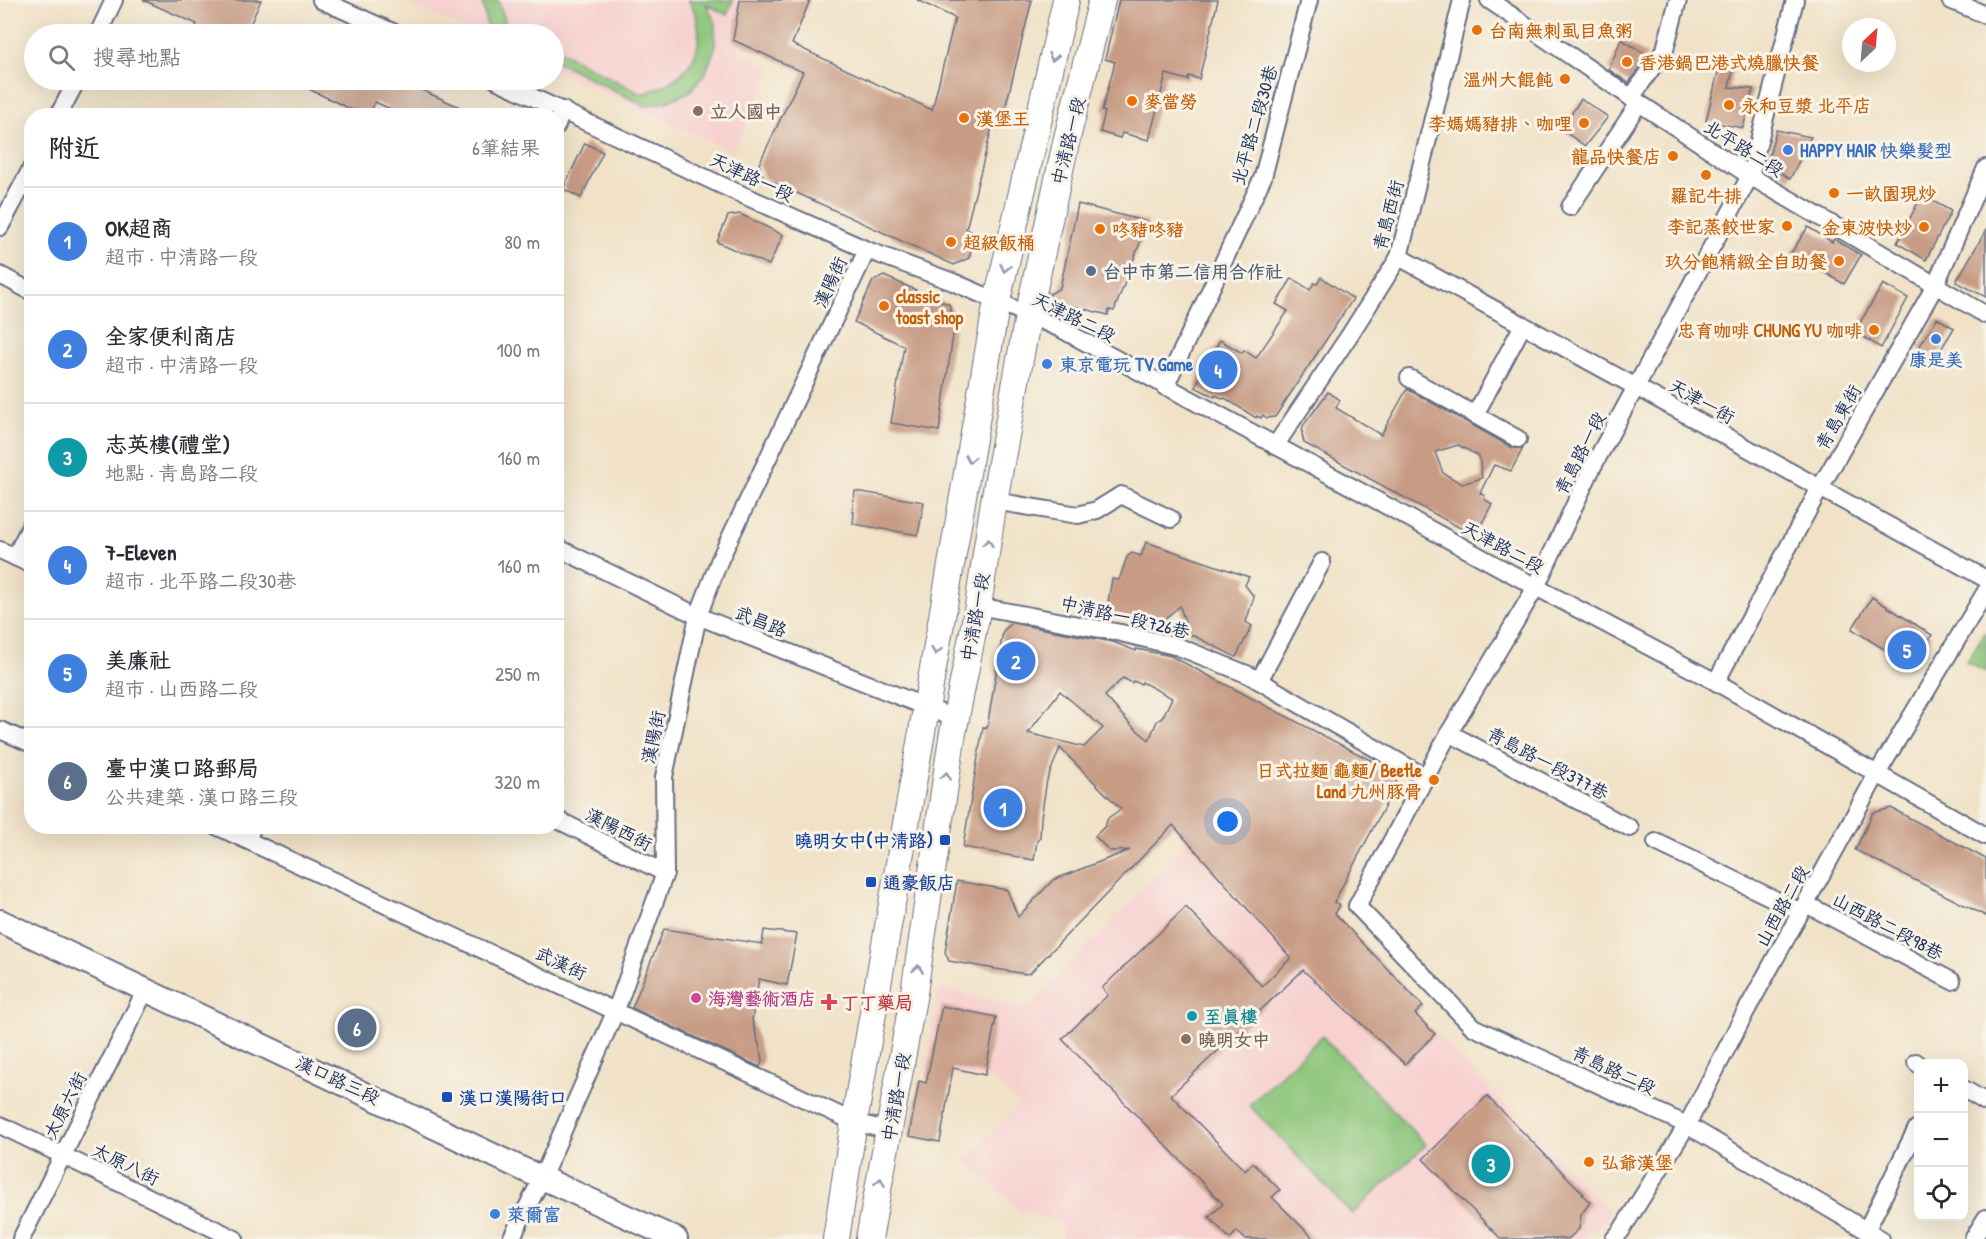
<!DOCTYPE html>
<html lang="zh-TW">
<meta charset="utf-8">
<style>
:root{--surface:#fff;--page:#f2f2f3;--text:#2b2b33;--muted:#7c7c81;--line:#e1e1e2;--accent:#d1495b}
body{margin:0;font-family:"Patrick Hand","LXGW WenKai TC",sans-serif;background:var(--page);color:var(--text)}
.controls{position:absolute;right:18px;bottom:18px;display:grid;overflow:hidden;border-radius:12px;box-shadow:0 6px 24px #0002}
.controls button{width:54px;height:54px;display:grid;place-items:center;padding:0;border:0;border-bottom:2px solid var(--line);background:var(--surface);color:var(--text);font:30px sans-serif}
.compass{position:absolute;left:1842px;top:18px;width:54px;height:54px;border-radius:50%;background:var(--surface);box-shadow:0 6px 24px #0002;rotate:26deg}
.you{position:absolute;left:1228px;top:822px;width:21px;height:21px;margin:-15px;border:4px solid #fff;border-radius:50%;background:#1a73e8;box-shadow:0 0 0 9px #1a73e833}
.badge{display:grid;place-items:center;width:39px;height:39px;border-radius:50%;background:var(--accent);color:#fff;font-size:20px;font-weight:700}
.pin{position:absolute;translate:-50% -50%;border:3px solid #fff;box-shadow:0 2px 6px #0006}
.list{margin:0;padding:0;list-style:none}
h2{display:flex;justify-content:space-between;align-items:center;height:78px;margin:0;padding:0 24px;font-size:26px}
h2 small{font-size:20px;font-weight:400;color:var(--muted)}
.list li{display:grid;grid-template-columns:39px 1fr auto;gap:18px;align-items:center;box-sizing:border-box;height:108px;padding:0 24px;border-top:2px solid var(--line)}
.list b{display:block;font-size:22px;white-space:nowrap}
.list p{margin:0;font-size:20px;white-space:nowrap;color:var(--muted)}
.list em{font-size:20px;font-style:normal;color:var(--muted)}
.icon{flex:none;width:33px;height:33px;fill:none;stroke:currentColor;stroke-width:2;stroke-linecap:round;stroke-linejoin:round}
.map{position:relative;flex:none;width:1986px;height:1239px;overflow:hidden}
.search{position:absolute;background:var(--surface);box-shadow:0 6px 24px #0002;left:24px;top:24px;width:540px;height:66px;display:flex;align-items:center;gap:15px;box-sizing:border-box;padding:0 21px;border-radius:33px;color:var(--muted);font-size:22px}
.panel{position:absolute;background:var(--surface);box-shadow:0 6px 24px #0002;left:24px;top:108px;width:540px;height:726px;border-radius:24px}
.map>svg:first-child{display:block}
.built{fill:#f7d0cf}
.green{fill:#8bc579;stroke:#537a6c;stroke-width:1.5}
.building{fill:#c79b84;fill-rule:evenodd}
.lines{fill:none;stroke-linecap:round;stroke-linejoin:round}
.street-casing{stroke:#666e83;stroke-width:20}
.secondary-casing{stroke:#666e83;stroke-width:26}
.primary-casing{stroke:#666e83;stroke-width:28}
.street{stroke:#fff;stroke-width:16}
.secondary{stroke:#fff;stroke-width:22}
.primary{stroke:#fff;stroke-width:26}
.oneway{stroke:#8d97ae}
.food-dot{fill:#e8710a;stroke:#f7f3e8;stroke-width:2}
.education-dot{fill:#8d6e63;stroke:#f7f3e8;stroke-width:2}
.shop-dot{fill:#3f7fe0;stroke:#f7f3e8;stroke-width:2}
.service-dot{fill:#5c6f8a;stroke:#f7f3e8;stroke-width:2}
.transit-dot{fill:#1a4fb4;stroke:#f7f3e8;stroke-width:2}
.hotel-dot{fill:#d1479c;stroke:#f7f3e8;stroke-width:2}
.health-dot{fill:#e0444e;stroke:#f7f3e8;stroke-width:2}
.culture-dot{fill:#0f9aa8;stroke:#f7f3e8;stroke-width:2}
.labels{text-anchor:middle;dominant-baseline:central;stroke-width:6;stroke-linejoin:round;paint-order:stroke}
.food-label{font-size:18px;font-weight:bold;fill:#c56008;stroke:#f7f3e8;text-anchor:start}
.education-label{font-size:18px;font-weight:bold;fill:#785e54;stroke:#f7f3e8;text-anchor:start}
.street-label{font-size:18px;fill:#1b2f5e;stroke:#f7f3e8}
.shop-label{font-size:18px;font-weight:bold;fill:#366cbe;stroke:#f7f3e8;text-anchor:start}
.service-label{font-size:18px;font-weight:bold;fill:#4e5e75;stroke:#f7f3e8;text-anchor:start}
.transit-label{font-size:18px;font-weight:bold;fill:#164399;stroke:#f7f3e8;text-anchor:start}
.hotel-label{font-size:18px;font-weight:bold;fill:#b23c85;stroke:#f7f3e8;text-anchor:start}
.health-label{font-size:18px;font-weight:bold;fill:#be3a42;stroke:#f7f3e8;text-anchor:start}
.culture-label{font-size:18px;font-weight:bold;fill:#0d838f;stroke:#f7f3e8;text-anchor:start}
</style>
<div class="map">
<svg width="1986" height="1239" viewBox="0 0 1986 1239">
<rect width="100%" height="100%" fill="#f7f3e8"/>
<filter id="ink" filterUnits="userSpaceOnUse"><feTurbulence type="fractalNoise" baseFrequency=".0167" numOctaves="2"/><feDisplacementMap in="SourceGraphic" scale="12" xChannelSelector="R" yChannelSelector="G"/><feConvolveMatrix kernelMatrix="1 2 1 2 8 2 1 2 1" color-interpolation-filters="sRGB"/></filter>
<filter id="wash" filterUnits="userSpaceOnUse"><feTurbulence type="fractalNoise" baseFrequency=".008" numOctaves="4" result="noise"/><feDisplacementMap in="SourceGraphic" scale="24" xChannelSelector="R" yChannelSelector="G"/><feGaussianBlur stdDeviation="1.35" result="paint"/><feColorMatrix in="noise" values="0 0 0 0 0 0 0 0 0 0 0 0 0 0 0 0 0 1.4 0 .05"/><feComposite in="paint" operator="in"/></filter>
<g filter="url(#wash)">
<rect width="100%" height="100%" fill="#f1e2c7"/>
<g class="built">
<path d="M401 0H748L739 50 772 69 733 152 554 70V34H476Z"/>
<path d="M1218 810 1611 1213 1585 1239H1063L1060 1224 1019 1210 965 1160 1019 1104 995 1080 925 1069 938 988 1028 1008Z"/>
</g>
<g class="green">
<path d="M482 0H498L506 23 528 34H502L487 27Z"/>
<path d="M688 0H733L727 15 706 4 715 21V48L705 74 689 92 666 102 645 106 554 60V48L641 94C674 85 704 64 698 26 697 18 694 7 688 0Z"/>
<path d="M1986 631V672L1966 662Z"/>
<path d="M1322 1036 1426 1145 1352 1214 1249 1105Z"/>
</g>
<g id="blocks">
<g class="building">
<path d="M143 0H261L246 34H192L197 24Z"/>
<path d="M740 0H810L792 44 932 110 955 18 917 0H1032L1000 129 992 127 966 229 975 233 969 258 954 265 764 178 759 164 803 72 733 40Z"/>
<path d="M1119 0H1218L1199 79 1189 76 1188 80 1166 74 1149 140 1122 133 1120 138 1100 132 1105 112 1102 111 1115 62 1105 59Z"/>
<path d="M1621 39 1647 55 1629 83 1609 70Z"/>
<path d="M1719 68 1733 70 1729 87 1753 89 1743 128 1706 121Z"/>
<path d="M290 80H399L480 116H406L375 102 369 116H365Z"/>
<path d="M1581 99 1608 117 1585 146 1561 129Z"/>
<path d="M1776 130 1811 137 1790 179 1767 163Z"/>
<path d="M585 143 603 152 581 198 563 189Z"/>
<path d="M1922 195 1951 211 1926 260 1897 243Z"/>
<path d="M1078 204 1148 222 1114 311 1109 310 1108 315 1070 305 1056 313 1047 298 1048 295 1060 288Z"/>
<path d="M740 214 783 235 769 265 717 242 728 216Z"/>
<path d="M1808 227 1832 242 1834 239 1861 255 1844 284 1791 253Z"/>
<path d="M1986 230V297L1956 282Z"/>
<path d="M884 276 916 290 914 292 949 304 955 321 939 431 891 423 904 346 854 322 873 281Z"/>
<path d="M1321 277 1353 299 1275 417 1267 418 1263 415 1261 418 1257 416 1256 418 1225 398 1223 399 1216 395 1215 397 1195 387 1220 340 1242 353 1244 350 1256 358 1288 311 1276 304 1292 278 1310 290 1314 283 1317 284Z"/>
<path d="M1883 284 1908 298 1881 348 1855 331Z"/>
<path d="M1937 318 1954 328 1935 359 1918 349Z"/>
<path d="M1407 389 1513 448H1523L1511 471 1494 465 1480 493 1485 496 1484 499 1492 504 1475 536 1304 443 1302 434 1303 426 1328 392 1340 400 1336 408 1381 435ZM1458 445 1479 456 1482 478 1462 484 1443 473 1435 452Z"/>
<path d="M855 491 924 502 918 535 853 524 854 512H852Z"/>
<path d="M1146 542 1249 577 1245 585 1254 597 1246 622 1252 626 1236 657 1188 633 1180 606 1158 624 1106 614 1112 579 1119 580 1127 557 1132 553 1141 556Z"/>
<path d="M1872 597 1932 635 1912 667 1852 629Z"/>
<path d="M1012 623 1113 642 1136 651V649L1171 656 1393 772 1397 783 1334 902 1340 905 1335 914 1423 1006 1415 1014 1435 1034 1405 1064 1303 970 1171 1095 1245 1171 1253 1163 1280 1190 1272 1197 1314 1239H1245L1237 1231 1230 1239 1209 1217 1223 1204 1062 1039 1108 995 1102 988 1186 907 1262 986 1291 958 1173 825 1030 973 1025 974 949 961 945 952 957 881 1007 890 1018 917 1053 880 1130 850 1109 851 1095 836 1105 826 1108 818 1121 809 1060 748 1047 780 1041 818 1040 837 1037 841 1034 860 963 847 983 727 987 728 1003 631ZM1123 678 1132 683 1133 681 1141 684 1142 682 1172 698 1162 718 1157 721 1149 740 1130 724 1105 696ZM1060 691 1103 728 1084 747 1028 733Z"/>
<path d="M1891 808 1986 859V916L1855 850 1873 813Z"/>
<path d="M664 929 762 944 764 930 797 934 787 985 759 979 752 1020 763 1059 760 1067 632 1008Z"/>
<path d="M942 1006 996 1017 985 1075 953 1068 940 1142 909 1136 919 1081 926 1083Z"/>
<path d="M1487 1096 1584 1194 1582 1195 1590 1202 1581 1215 1579 1229 1568 1239H1501L1423 1159Z"/>
</g>
</g>
</g>
<g filter="url(#ink)">
<use href="#blocks" fill-opacity="0" stroke="#666e83" stroke-width="1.5"/>
<g class="lines">
<g class="street-casing">
<g id="street">
<path d="M321 0 397 34"/>
<path d="M1489 0 1639 103 1750 176 1986 315"/>
<path d="M1795 0 1750 176 1592 468 1536 587 1449 733 1357 906 1473 1027 1687 1125 1881 1239"/>
<path d="M1950 0 1986 15"/>
<path d="M98 34 114 0"/>
<path d="M496 80 734 191 867 250 953 282 1061 329 1536 587 1716 682 1986 836"/>
<path d="M1631 98 1665 49 1678 0"/>
<path d="M58 116 77 80"/>
<path d="M556 127 563 110"/>
<path d="M1570 207 1639 103"/>
<path d="M0 227 32 167"/>
<path d="M1399 257 1986 579"/>
<path d="M0 275 32 292"/>
<path d="M1409 378 1518 439"/>
<path d="M1165 387 1263 177 1309 0"/>
<path d="M1475 415 1523 325"/>
<path d="M1275 446 1349 336 1399 257 1462 0"/>
<path d="M994 501 1078 515 1097 510 1121 495 1171 519"/>
<path d="M556 547 698 616 956 719"/>
<path d="M0 550 32 565"/>
<path d="M15 557 32 523"/>
<path d="M978 606 1121 633 1179 647 1249 675 1425 777"/>
<path d="M1259 681 1322 562"/>
<path d="M1716 682 1820 488 1935 286 1986 168"/>
<path d="M0 730 32 744"/>
<path d="M1449 733 1630 828"/>
<path d="M556 819 665 873"/>
<path d="M216 826 854 1122 890 1131"/>
<path d="M247 840 253 826"/>
<path d="M1656 842 1801 912"/>
<path d="M1806 904 1952 981"/>
<path d="M1916 1062 1918 1064"/>
<path d="M1964 1089 1986 1102"/>
<path d="M0 1125 235 1239"/>
<path d="M1866 1231 1917 1128"/>
<path d="M21 1239 146 989"/>
<path d="M511 1239 542 1178 616 1010 665 873 664 777 698 616 720 559 867 250"/>
<path d="M1614 1239 1621 1231 1687 1125 1745 1013 1877 774 1986 591"/>
<path d="M1973 1239 1986 1218"/>
</g>
</g>
<g class="secondary-casing">
<path id="secondary" d="M0 921 529 1172 676 1239"/>
</g>
<g class="primary-casing">
<g id="primary">
<path d="M836 1239 854 1122 997 301 1066 0"/>
<path d="M869 1239 914 993 952 738 978 606 994 501 1028 316 1067 138 1102 0"/>
</g>
</g>
<use href="#street" class="street"/>
<use href="#secondary" class="secondary"/>
<use href="#primary" class="primary"/>
</g>
<defs><path id="oneway-chevron" d="M-2-3.5L2.5 0L-2 3.5" fill="none" stroke-width="1.6" stroke-linecap="round" stroke-linejoin="round" transform="scale(1.5)"/></defs>
<g class="oneway">
<use href="#oneway-chevron" transform="translate(1053 57) rotate(103)"/>
<use href="#oneway-chevron" transform="translate(1005 268) rotate(103)"/>
<use href="#oneway-chevron" transform="translate(970 459) rotate(100)"/>
<use href="#oneway-chevron" transform="translate(988 543) rotate(-81)"/>
<use href="#oneway-chevron" transform="translate(936 651) rotate(100)"/>
<use href="#oneway-chevron" transform="translate(946 776) rotate(-81)"/>
<use href="#oneway-chevron" transform="translate(918 969) rotate(-82)"/>
<use href="#oneway-chevron" transform="translate(880 1182) rotate(-79)"/>
</g>
</g>
<g class="food-dot">
<circle cx="1477" cy="30" r="6"/>
<circle cx="1627" cy="62" r="6"/>
<circle cx="1565" cy="79" r="6"/>
<circle cx="1132" cy="101" r="6"/>
<circle cx="1729" cy="105" r="6"/>
<circle cx="964" cy="118" r="6"/>
<circle cx="1584" cy="123" r="6"/>
<circle cx="1673" cy="156" r="6"/>
<circle cx="1706" cy="175" r="6"/>
<circle cx="1834" cy="193" r="6"/>
<circle cx="1787" cy="226" r="6"/>
<circle cx="1924" cy="227" r="6"/>
<circle cx="1100" cy="229" r="6"/>
<circle cx="951" cy="242" r="6"/>
<circle cx="1839" cy="261" r="6"/>
<circle cx="884" cy="306" r="6"/>
<circle cx="1874" cy="330" r="6"/>
<circle cx="1434" cy="780" r="6"/>
<circle cx="1589" cy="1162" r="6"/>
</g>
<g class="education-dot">
<circle cx="698" cy="111" r="6"/>
<circle cx="1186" cy="1039" r="6"/>
</g>
<g class="shop-dot">
<circle cx="1788" cy="150" r="6"/>
<circle cx="1936" cy="339" r="6"/>
<circle cx="1047" cy="364" r="6"/>
<circle cx="495" cy="1214" r="6"/>
</g>
<circle class="service-dot" cx="1091" cy="271" r="6"/>
<g class="transit-dot">
<rect x="939" y="834" width="12" height="12" rx="3"/>
<rect x="865" y="876" width="12" height="12" rx="3"/>
<rect x="441" y="1091" width="12" height="12" rx="3"/>
</g>
<circle class="hotel-dot" cx="696" cy="998" r="6"/>
<path class="health-dot" d="M826 993h6v6h6v6h-6v6h-6v-6h-6v-6h6z"/>
<circle class="culture-dot" cx="1192" cy="1016" r="6"/>
<g class="labels">
<g class="food-label">
<text x="1489" y="30">台南無刺虱目魚粥</text>
<text x="1639" y="62">香港鍋巴港式燒臘快餐</text>
<text x="1553" y="79" text-anchor="end">溫州大餛飩</text>
<text x="1144" y="101">麥當勞</text>
<text x="1741" y="105">永和豆漿 北平店</text>
<text x="976" y="118">漢堡王</text>
<text x="1572" y="123" text-anchor="end">李媽媽豬排、咖哩</text>
<text x="1661" y="156" text-anchor="end">龍品快餐店</text>
<text x="1846" y="193">一畝園現炒</text>
<text x="1706" y="195" text-anchor="middle">羅記牛排</text>
<text x="1775" y="226" text-anchor="end">李記蒸餃世家</text>
<text x="1912" y="227" text-anchor="end">金東波快炒</text>
<text x="1112" y="229">咚豬咚豬</text>
<text x="963" y="242">超級飯桶</text>
<text x="1827" y="261" text-anchor="end">玖分飽精緻全自助餐</text>
<text x="896" y="296">classic<tspan x="896" dy="21">toast shop</tspan></text>
<text x="1862" y="330" text-anchor="end">忠育咖啡 CHUNG YU 咖啡</text>
<text x="1422" y="770" text-anchor="end">日式拉麵 龜麵/ Beetle<tspan x="1422" dy="21">Land 九州豚骨</tspan></text>
<text x="1601" y="1162">弘爺漢堡</text>
</g>
<g class="education-label">
<text x="710" y="111">立人國中</text>
<text x="1198" y="1039">曉明女中</text>
</g>
<g class="street-label">
<text transform="translate(1254 125) rotate(-74)">北平路二段30巷</text>
<text transform="translate(1068 141) rotate(-76)">中清路一段</text>
<text transform="translate(1744 148) rotate(32)">北平路二段</text>
<text transform="translate(752 177) rotate(25)">天津路一段</text>
<text transform="translate(1388 215) rotate(-75)">青島西街</text>
<text transform="translate(830 282) rotate(-65)">漢陽街</text>
<text transform="translate(1074 317) rotate(26)">天津路二段</text>
<text transform="translate(1702 401) rotate(29)">天津一街</text>
<text transform="translate(1838 417) rotate(-60)">青島東街</text>
<text transform="translate(1580 453) rotate(-63)">青島路一段</text>
<text transform="translate(1503 547) rotate(28)">天津路二段</text>
<text transform="translate(975 617) rotate(-80)">中清路一段</text>
<text transform="translate(1125 617) rotate(13)">中清路一段726巷</text>
<text transform="translate(761 621) rotate(22)">武昌路</text>
<text transform="translate(653 737) rotate(-78)">漢陽街</text>
<text transform="translate(1548 763) rotate(28)">青島路一段377巷</text>
<text transform="translate(619 829) rotate(27)">漢陽西街</text>
<text transform="translate(1782 906) rotate(-61)">山西路二段</text>
<text transform="translate(1888 926) rotate(28)">山西路二段98巷</text>
<text transform="translate(561 963) rotate(25)">武漢街</text>
<text transform="translate(1614 1070) rotate(25)">青島路二段</text>
<text transform="translate(338 1080) rotate(25)">漢口路三段</text>
<text transform="translate(896 1097) rotate(-80)">中清路一段</text>
<text transform="translate(65 1105) rotate(-63)">太原六街</text>
<text transform="translate(126 1164) rotate(26)">太原八街</text>
</g>
<g class="shop-label">
<text x="1800" y="150">HAPPY HAIR 快樂髮型</text>
<text x="1936" y="359" text-anchor="middle">康是美</text>
<text x="1059" y="364">東京電玩 TV Game</text>
<text x="507" y="1214">萊爾富</text>
</g>
<g class="service-label">
<text x="1103" y="271">台中市第二信用合作社</text>
</g>
<g class="transit-label">
<text x="933" y="840" text-anchor="end">曉明女中(中清路)</text>
<text x="883" y="882">通豪飯店</text>
<text x="459" y="1097">漢口漢陽街口</text>
</g>
<g class="hotel-label">
<text x="708" y="998">海灣藝術酒店</text>
</g>
<g class="health-label">
<text x="841" y="1002">丁丁藥局</text>
</g>
<g class="culture-label">
<text x="1204" y="1016">至真樓</text>
</g>
</g>
</svg>
<div class="controls">
<button>+</button>
<button>−</button>
<button><svg class="icon" aria-label="locate" viewBox="0 0 24 24"><circle cx="12" cy="12" r="6"/><path d="M12 2v4M12 18v4M2 12h4M18 12h4"/></svg></button>
</div>
<svg class="compass" viewBox="-18 -18 36 36"><path d="M0-13l5 13h-10z" fill="#e53935"/><path d="M0 13l5-13h-10z" fill="#7c7c81"/></svg>
<div class="you"></div>
<div class="pin badge" style="left:1003px;top:808px;background:#3f7fe0">1</div>
<div class="pin badge" style="left:1016px;top:661px;background:#3f7fe0">2</div>
<div class="pin badge" style="left:1491px;top:1164px;background:#0f9aa8">3</div>
<div class="pin badge" style="left:1218px;top:370px;background:#3f7fe0">4</div>
<div class="pin badge" style="left:1907px;top:650px;background:#3f7fe0">5</div>
<div class="pin badge" style="left:357px;top:1028px;background:#5c6f8a">6</div>
<div class="search"><svg class="icon" aria-label="search" viewBox="0 0 24 24"><circle cx="10" cy="10" r="6"/><path d="M15 15l6 6"/></svg>搜尋地點</div>
<section class="panel">
<h2>附近<small>6筆結果</small></h2>
<ul class="list">
<li><span class="badge" style="background:#3f7fe0">1</span><div><b>OK超商</b><p>超市 · 中清路一段</p></div><em>80 m</em></li>
<li><span class="badge" style="background:#3f7fe0">2</span><div><b>全家便利商店</b><p>超市 · 中清路一段</p></div><em>100 m</em></li>
<li><span class="badge" style="background:#0f9aa8">3</span><div><b>志英樓(禮堂)</b><p>地點 · 青島路二段</p></div><em>160 m</em></li>
<li><span class="badge" style="background:#3f7fe0">4</span><div><b>7-Eleven</b><p>超市 · 北平路二段30巷</p></div><em>160 m</em></li>
<li><span class="badge" style="background:#3f7fe0">5</span><div><b>美廉社</b><p>超市 · 山西路二段</p></div><em>250 m</em></li>
<li><span class="badge" style="background:#5c6f8a">6</span><div><b>臺中漢口路郵局</b><p>公共建築 · 漢口路三段</p></div><em>320 m</em></li>
</ul>
</section>
</div>
